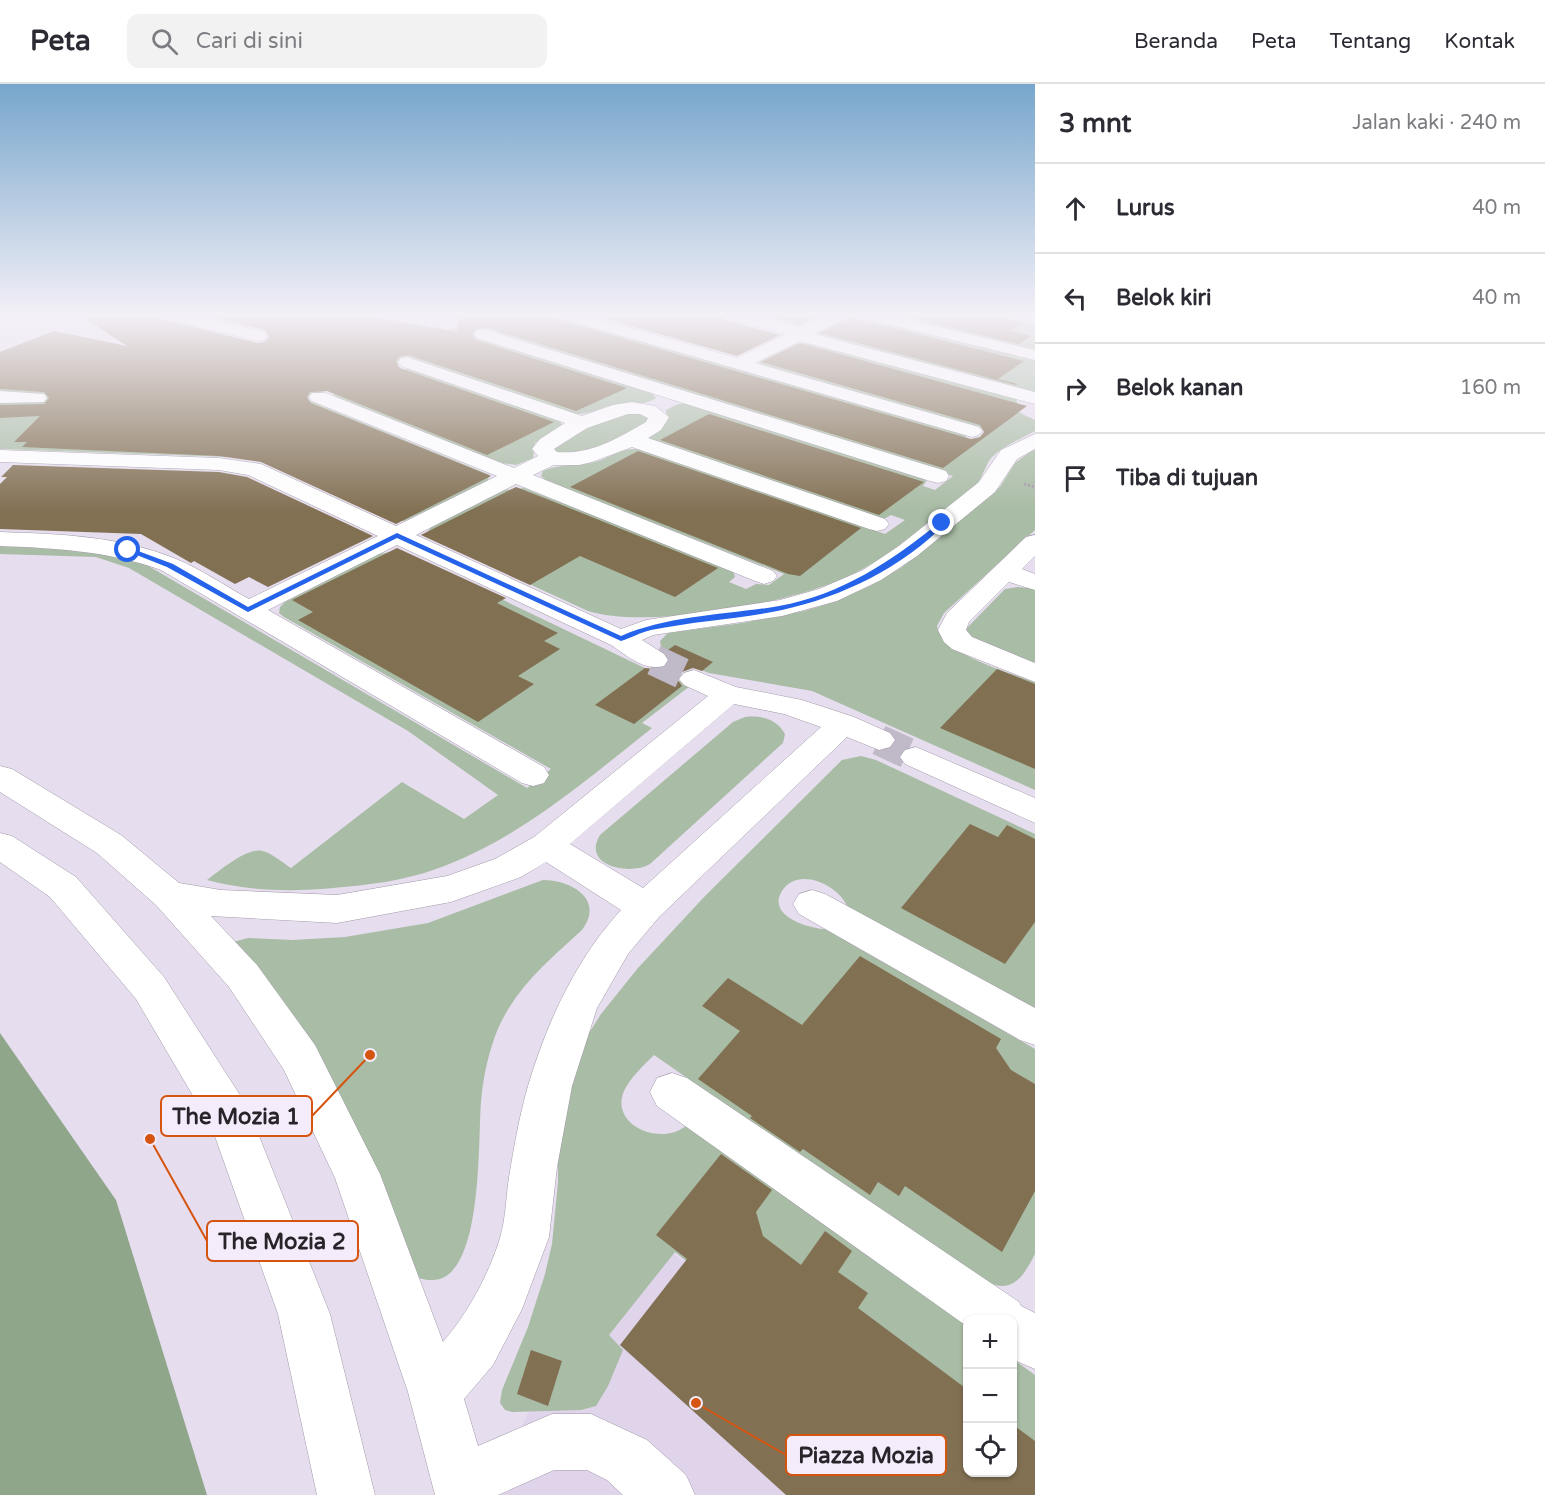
<!DOCTYPE html>
<html lang="id">
<meta charset="utf-8">
<style>
:root{--surface:#fff;--page:#f2f2f3;--text:#2b2b33;--muted:#7c7c81;--line:#e1e1e2}
body{margin:0;font-family:"Varela Round",sans-serif;background:var(--page);color:var(--text)}
.controls{position:absolute;right:18px;bottom:18px;display:grid;overflow:hidden;border-radius:12px;box-shadow:0 2px 4px #0004}
.controls button{width:54px;height:54px;display:grid;place-items:center;padding:0;border:0;border-bottom:2px solid var(--line);background:var(--surface);color:var(--text);font:30px sans-serif}
.stop{position:absolute;width:18px;height:18px;margin:-14px;border:4px solid #2563eb;border-radius:50%;background:#fff}
.stop.end{background:#2563eb;border-color:#fff;box-shadow:0 2px 6px #0008}
.list{margin:0;padding:0;list-style:none}
h2{display:flex;justify-content:space-between;align-items:center;height:78px;margin:0;padding:0 24px;font-size:26px}
h2 small{font-size:20px;font-weight:400;color:var(--muted)}
.list li{display:grid;grid-template-columns:39px 1fr auto;gap:18px;align-items:center;box-sizing:border-box;height:90px;padding:0 24px;border-top:2px solid var(--line)}
.list b{display:block;font-size:22px;white-space:nowrap}
.list em{font-size:20px;font-style:normal;color:var(--muted)}
.icon{flex:none;width:33px;height:33px;fill:none;stroke:currentColor;stroke-width:2;stroke-linecap:round;stroke-linejoin:round}
.map{position:relative;flex:none;width:1035px;height:1411px;overflow:hidden}
header{display:flex;align-items:center;gap:36px;box-sizing:border-box;height:84px;padding:0 30px;background:var(--surface);border-bottom:2px solid var(--line)}
header strong{font-size:28px}
nav{display:flex;gap:33px;margin-inline-start:auto;font-size:21px}
.search{width:420px;height:54px;background:var(--page);display:flex;align-items:center;gap:15px;box-sizing:border-box;padding:0 21px;border-radius:12px;color:var(--muted);font-size:22px}
main{display:flex}
aside{flex:1;background:var(--surface)}
.map>svg:first-child{display:block}
.built{fill:#e0d4eb}
.green{fill:#a9bca5}
.forest{fill:#8fa68a}
.building{fill:#827053}
.lines{fill:none;stroke-linecap:round;stroke-linejoin:round}
.minor-tunnel{stroke:#c0b9c7;stroke-width:31;stroke-dasharray:31 15;stroke-linecap:butt}
.minor-casing{stroke:#a199a8;stroke-width:1}
.path{stroke:#a29ba8;stroke-width:3;stroke-dasharray:2 2;stroke-linecap:butt}
.minor{fill:#fff;fill-rule:evenodd}
.route{fill:#2563eb}
.leader{fill:none;stroke:#d5540f;stroke-width:2}
.callout-dot{fill:#d5540f;stroke:#f4ebfb;stroke-width:2}
.callout{fill:#f4ebfb;stroke:#d5540f;stroke-width:2}
.callout-label{font-size:22px;text-anchor:middle;font-weight:bold;fill:#28242a}
</style>
<header>
<strong>Peta</strong>
<div class="search"><svg class="icon" aria-label="search" viewBox="0 0 24 24"><circle cx="10" cy="10" r="6"/><path d="M15 15l6 6"/></svg>Cari di sini</div>
<nav><a>Beranda</a><a>Peta</a><a>Tentang</a><a>Kontak</a></nav>
</header>
<main>
<div class="map">
<svg width="1035" height="1411" viewBox="0 0 1035 1411">
<rect width="100%" height="100%" fill="#e6deee"/>
<path class="built" d="M601 1111 974 1411H490L575 1227Z"/>
<g class="green">
<path d="M493 230H553L963 348 967 351 964 355 975 359 991 347 767 284 759 278 795 260 808 258 1017 314C1015 330 1022 330 1035 336V347C1020 355 1004 362 992 373 986 380 984 389 979 397 973 406 960 414 951 420 919 446 888 473 851 491 794 519 648 546 588 527L433 456 427 449 431 443 505 406 524 404 733 487 735 493 729 498 746 505 756 500 769 501 784 490 547 397 541 392 543 387C559 380 573 382 590 379 612 375 619 361 645 366L885 450 905 436 891 431 884 435 650 355V351L667 338 666 326 678 320H688L926 395V398L923 402 935 406 953 392 498 251 496 248 501 246 495 243 474 251 651 308 656 314C644 322 631 319 618 320 602 322 591 331 575 330L411 275 390 283 396 286 411 284 560 337 562 341 560 344 535 359 533 374 516 381 502 379 339 316 333 311 340 307 333 304 305 315 490 391 487 398 404 437H398L259 376 230 373 0 365V318L38 319 47 311 0 308V288L362 277Z"/>
<path d="M876 230H1001L1035 238V268Z"/>
<path d="M860 232 1035 275V309L816 250 847 233Z"/>
<path d="M621 328H636L648 334V336C631 349 570 384 553 364L558 359Z"/>
<path d="M1035 364V446L944 529 937 542C941 570 1011 589 1035 598V706L812 607 709 589 675 576 662 567 660 557 668 549 742 539 804 527 834 518 872 501 902 483 1000 403 1015 379Z"/>
<path d="M0 462 93 467 145 480 527 704 551 685 284 533 279 529 280 523 285 518 379 470 396 467 405 469 674 598 677 596 690 602 642 639 652 644C585 697 518 756 436 785 403 797 368 801 333 804 291 808 248 807 207 796 219 787 247 763 262 767 272 769 283 779 291 784L402 698 464 735 498 711 408 647 129 484 96 473 0 470Z"/>
<path d="M1018 503 1035 505V580L971 554 966 545 1005 505Z"/>
<path d="M745 633C761 631 777 635 785 650L783 659 650 780C630 792 581 782 600 751L733 638Z"/>
<path d="M861 672 876 676 1035 750V926L847 822C838 801 798 782 782 807 766 832 810 845 826 845L1035 965V1170C1017 1205 1007 1210 971 1191L654 971C644 981 630 994 624 1007 609 1042 663 1064 688 1040L967 1242 968 1388H1012L1013 1275 1035 1291V1411H978L675 1168 609 1251 623 1266 608 1302 596 1322 581 1326 512 1328 505 1326 500 1319 502 1306 528 1243 545 1190 552 1160 558 1098V1035L586 954 601 930 638 884 705 812 842 676Z"/>
<path d="M543 796C571 796 605 815 582 846 549 876 515 904 497 947 488 970 483 994 481 1018 478 1055 483 1181 440 1195 432 1197 426 1196 418 1194L233 858 248 854 293 856 345 853 428 839Z"/>
</g>
<path class="forest" d="M0 949 116 1116 207 1411H0Z"/>
<g class="building">
<path d="M78 230H157L160 235 258 259 264 258 269 253 265 246 198 230H360L457 248 459 230H553L556 235 971 355 980 353 984 348 980 341 761 278 800 259 1027 322 943 384 484 243 477 244 472 250 476 256 627 304 576 327 408 271 399 273 396 278 400 284 554 338 487 371 327 307 310 308 307 313 311 319 491 392 396 440 261 378 219 372 22 363 27 358H14L40 332 0 334V321L44 320 49 314 44 308 0 305V268L54 247 127 262Z"/>
<path d="M589 230H722L725 236 780 251 737 272Z"/>
<path d="M757 230H823L800 241Z"/>
<path d="M851 230 857 235 1024 277 998 295 1017 300 1016 301 820 249 848 235Z"/>
<path d="M895 230H1004L1007 235 1023 239 1010 247 1031 252 1019 260Z"/>
<path d="M709 330 924 398 879 431 660 356Z"/>
<path d="M638 367 861 444 800 492 788 490 570 403Z"/>
<path d="M13 381 219 388 247 393 373 452 268 503 249 493 235 500 194 477 191 479 141 450 0 445V400L7 393H1Z"/>
<path d="M516 403 547 415 718 484 675 513 580 472 530 501 421 451Z"/>
<path d="M397 464 506 514 497 519 558 549 544 557 560 565 518 592 534 600 478 638 298 536 313 528 292 516Z"/>
<path d="M675 561 713 578 702 587 693 584 682 588 677 595 682 602 634 640 595 621 645 584 656 585 666 583 670 575 665 568Z"/>
<path d="M997 585 1035 600V685L940 644Z"/>
<path d="M970 740 998 753 1007 741 1035 755V838L1005 880 901 824Z"/>
<path d="M860 872 1001 955 996 964 1011 986 1035 1000V1107L1002 1168 905 1102 899 1112 878 1098 870 1111 803 1065 800 1068 750 1034 752 1032 698 995 740 947 702 922 728 894 802 941Z"/>
<path d="M721 1070 772 1106 756 1128 763 1152 801 1181 825 1147 852 1167 838 1188 868 1209 858 1224 968 1306V1389H1012V1340L1035 1357V1411H786L620 1261 687 1175 656 1151Z"/>
<path d="M531 1266 562 1277 548 1322 517 1310Z"/>
</g>
<g class="lines">
<g class="minor-tunnel">
<path d="M654 576 694 595"/>
<path d="M879 656 916 673"/>
</g>
<g class="minor-casing">
<g id="minor">
<path d="M159 230H188L264 248 267 252 264 256 258 257 161 233Z"/>
<path d="M555 230H581L737 274 786 250 726 234 724 230H748L800 243 828 230H849L847 233 814 250 1035 308V320L800 257 755 279 979 343 982 347 979 351 972 353 557 233Z"/>
<path d="M856 230H885L1035 266V276L858 233Z"/>
<path d="M1006 230H1035V240L1008 233Z"/>
<path d="M483 245 946 387 949 392 946 397 938 399 930 397 477 254 474 250 477 246Z"/>
<path d="M407 273 582 332 613 321 632 318 655 322 669 333 661 346 648 354 885 435 889 440 885 445 877 447 869 445 632 363 592 378 579 381H554L533 391 773 487 777 492 773 497 764 500 755 497 516 400 416 451 621 545 646 536 780 516 819 505 863 486 899 462 979 398 1001 366 1035 350V365L1017 375 995 408 917 472 881 496 837 517 782 532 653 551 642 556 664 570 668 576 664 582C643 587 628 572 611 561L397 461 268 526 544 683 549 691 544 699 533 702 522 699 161 486C109 467 55 464 0 462V448C60 450 120 452 176 475 201 485 225 502 249 515L378 452 248 391 219 386 0 378V366L219 374 261 380 396 442 497 392 312 317 309 313 312 309H326L514 384 538 372 532 365 540 355 565 339 401 282 398 278 401 274ZM628 330H640L648 334 646 338C618 354 591 371 557 368L554 365 587 344Z"/>
<path d="M0 307 44 310 47 314 44 318 0 319Z"/>
<path d="M1035 451V472L1022 485 1035 490V506L1009 498 969 538 966 546 972 553 1035 579V598L952 565 944 558 938 546 947 529 1026 453Z"/>
<path d="M694 586 736 603 802 616 854 633 890 649 895 656 890 663 879 666 847 653 659 833 628 870 597 924 572 1002 557 1083 549 1153 522 1225 493 1281 464 1315 478 1362 552 1330H591L647 1356 686 1391 695 1411H623L607 1396 587 1386H554L498 1411H435L408 1308 335 1094 284 986 229 903 156 821 97 769 0 708V682L12 685 121 751 179 799 221 806 337 811 447 792 495 775 534 753 708 612 684 601 679 595 684 589ZM734 620 784 630 821 643 643 804 570 760ZM546 778 621 826C576 875 547 938 528 1002 519 1033 513 1068 508 1100 506 1118 505 1137 500 1154 489 1190 468 1229 443 1258L380 1090 315 961 257 881 211 832 337 839 451 818 521 793Z"/>
<path d="M916 663 1035 714V739L905 680 900 673 905 666Z"/>
<path d="M0 749 12 752 76 793 164 893 247 1022 330 1230 375 1411H317L278 1230 212 1044 136 915 50 813 0 778Z"/>
<path d="M812 806 825 810 1035 924V961L1020 956 799 830 793 820 799 810Z"/>
<path d="M672 989 687 994 1019 1218 1021 1222 1035 1229V1285L1012 1275V1236H968V1243L657 1022 650 1008 657 994Z"/>
</g>
</g>
<path class="path" d="M1024 400 1035 403"/>
<use href="#minor" class="minor"/>
</g>
<linearGradient id="sky" x2="0" y2="1"><stop stop-color="#77a6cc"/><stop offset="0.54" stop-color="#f4f0f7"/><stop offset="1" stop-color="#f4f0f7" stop-opacity="0"/></linearGradient>
<rect width="1035" height="428" fill="url(#sky)"/>
<path class="route" d="M940 438 946 439C903 483 842 513 782 526 739 535 694 537 651 546 641 548 631 554 621 557L397 454 248 528 167 483 124 466 130 464 173 480 248 523 397 449 621 552C670 531 727 531 779 522 841 511 892 477 940 438Z"/>
<path class="leader" d="M370 971L312 1032M150 1055L207 1157M696 1319L786 1371"/>
<g class="callout-dot">
<circle cx="370" cy="971" r="6"/>
<circle cx="150" cy="1055" r="6"/>
<circle cx="696" cy="1319" r="6"/>
</g>
<g class="callout">
<rect x="161" y="1012" width="151" height="40" rx="6"/>
<rect x="207" y="1137" width="151" height="40" rx="6"/>
<rect x="786" y="1351" width="160" height="40" rx="6"/>
</g>
<g class="callout-label">
<text x="236" y="1040">The Mozia 1</text>
<text x="282" y="1165">The Mozia 2</text>
<text x="866" y="1379">Piazza Mozia</text>
</g>
</svg>
<div class="controls">
<button>+</button>
<button>−</button>
<button><svg class="icon" aria-label="locate" viewBox="0 0 24 24"><circle cx="12" cy="12" r="6"/><path d="M12 2v4M12 18v4M2 12h4M18 12h4"/></svg></button>
</div>
<div class="stop" style="left:128px;top:466px"></div>
<div class="stop end" style="left:942px;top:439px"></div>
</div>
<aside>
<h2>3 mnt<small>Jalan kaki · 240 m</small></h2>
<ul class="list">
<li><svg class="icon" aria-label="ahead" viewBox="0 0 24 24"><path d="M12 20V5M6 11l6-6 6 6"/></svg><div><b>Lurus</b></div><em>40 m</em></li>
<li><svg class="icon" aria-label="left" viewBox="0 0 24 24"><path d="M17 20v-9H6M10 6l-5 5 5 5"/></svg><div><b>Belok kiri</b></div><em>40 m</em></li>
<li><svg class="icon" aria-label="right" viewBox="0 0 24 24"><path d="M7 20v-9h11M14 6l5 5-5 5"/></svg><div><b>Belok kanan</b></div><em>160 m</em></li>
<li><svg class="icon" aria-label="arrive" viewBox="0 0 24 24"><path d="M6 21V4h12l-3 4 3 4H6"/></svg><div><b>Tiba di tujuan</b></div></li>
</ul>
</aside>
</main>
